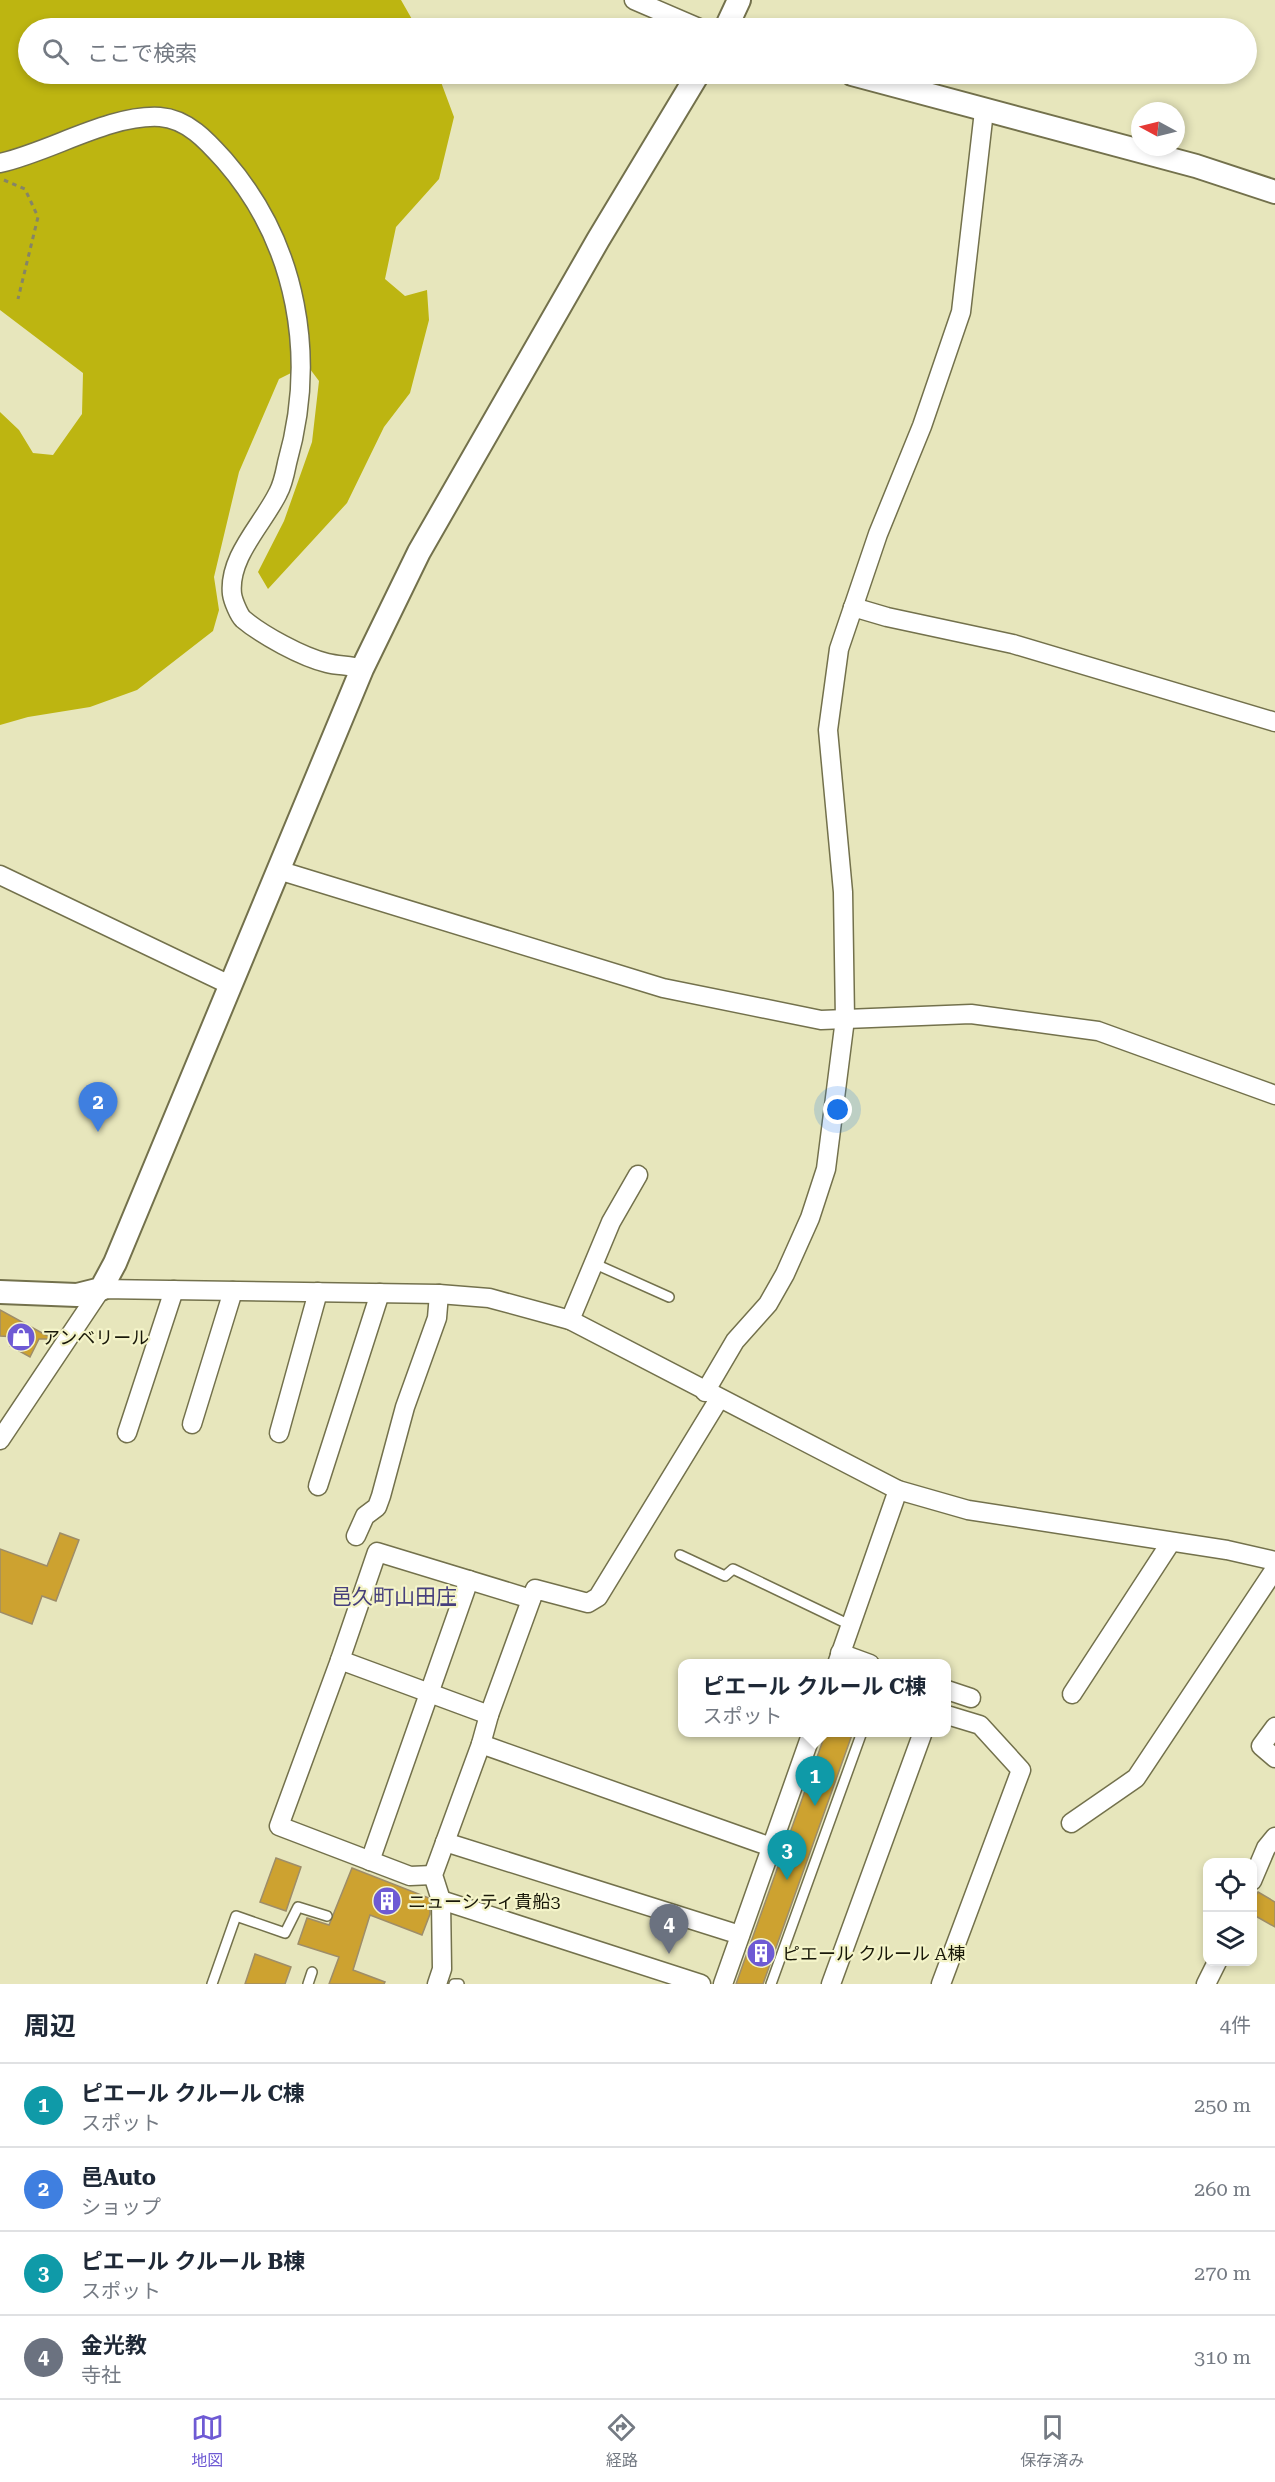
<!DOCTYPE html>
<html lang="ja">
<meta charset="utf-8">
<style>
:root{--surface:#fff;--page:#f6f6f7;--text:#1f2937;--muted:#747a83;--line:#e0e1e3;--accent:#6e5ad4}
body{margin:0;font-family:"Roboto Serif","Noto Sans JP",serif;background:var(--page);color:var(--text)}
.controls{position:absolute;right:18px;bottom:18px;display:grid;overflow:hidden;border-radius:12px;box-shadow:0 3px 9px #0003}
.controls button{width:54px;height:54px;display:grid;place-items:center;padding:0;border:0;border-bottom:2px solid var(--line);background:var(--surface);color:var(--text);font:30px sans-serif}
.compass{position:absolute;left:1131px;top:102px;width:54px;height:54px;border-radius:50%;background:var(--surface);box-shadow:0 3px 9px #0003;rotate:277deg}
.you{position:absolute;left:838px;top:1110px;width:21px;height:21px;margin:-15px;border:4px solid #fff;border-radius:50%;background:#1a73e8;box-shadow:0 0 0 9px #1a73e833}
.badge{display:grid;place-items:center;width:39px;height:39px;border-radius:50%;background:var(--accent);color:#fff;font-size:20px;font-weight:700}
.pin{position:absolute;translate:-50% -50px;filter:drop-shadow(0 2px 3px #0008)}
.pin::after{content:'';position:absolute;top:32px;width:21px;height:18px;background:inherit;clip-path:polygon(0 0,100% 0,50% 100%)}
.popup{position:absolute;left:678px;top:1659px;width:273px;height:78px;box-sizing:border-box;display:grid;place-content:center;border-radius:12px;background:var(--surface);filter:drop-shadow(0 2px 4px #0005);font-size:20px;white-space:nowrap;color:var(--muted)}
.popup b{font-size:22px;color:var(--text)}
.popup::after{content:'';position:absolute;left:50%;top:100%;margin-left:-12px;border:12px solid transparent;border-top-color:var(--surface)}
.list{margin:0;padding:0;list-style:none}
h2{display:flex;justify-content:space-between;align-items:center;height:78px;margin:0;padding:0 24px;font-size:26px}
h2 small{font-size:20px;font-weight:400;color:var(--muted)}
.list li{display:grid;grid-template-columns:39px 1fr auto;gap:18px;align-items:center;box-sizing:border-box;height:84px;padding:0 24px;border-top:2px solid var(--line)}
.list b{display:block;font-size:22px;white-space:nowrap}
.list p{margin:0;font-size:20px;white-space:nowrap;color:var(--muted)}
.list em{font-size:20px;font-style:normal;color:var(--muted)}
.icon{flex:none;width:33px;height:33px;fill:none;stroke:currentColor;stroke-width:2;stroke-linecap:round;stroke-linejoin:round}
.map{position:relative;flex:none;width:1275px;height:1984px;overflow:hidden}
.search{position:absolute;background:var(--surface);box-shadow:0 3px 9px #0003;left:18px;right:18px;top:18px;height:66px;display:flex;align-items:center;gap:15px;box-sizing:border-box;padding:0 21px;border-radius:33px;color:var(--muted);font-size:22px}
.sheet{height:414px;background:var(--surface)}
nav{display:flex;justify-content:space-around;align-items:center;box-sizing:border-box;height:84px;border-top:2px solid var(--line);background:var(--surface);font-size:16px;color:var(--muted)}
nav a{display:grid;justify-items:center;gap:3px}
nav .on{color:var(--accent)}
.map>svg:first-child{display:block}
.green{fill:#bdb511}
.building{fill:#cda230;stroke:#9e8d68;stroke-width:1.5}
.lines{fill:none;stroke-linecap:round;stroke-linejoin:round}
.service-casing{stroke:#73714c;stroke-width:12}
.minor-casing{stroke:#73714c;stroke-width:21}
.tertiary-casing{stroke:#73714c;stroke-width:26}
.path{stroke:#858467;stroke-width:3;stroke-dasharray:4.5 4.5;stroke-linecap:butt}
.service{stroke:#fff;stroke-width:9}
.minor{stroke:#fff;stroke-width:18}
.tertiary{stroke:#fff;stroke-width:22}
.labels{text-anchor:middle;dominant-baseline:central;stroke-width:4.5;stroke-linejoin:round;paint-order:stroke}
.poi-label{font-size:18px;fill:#191809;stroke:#f4f4c9;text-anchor:start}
.quarter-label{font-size:21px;fill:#463f7c;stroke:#f4f4c9}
</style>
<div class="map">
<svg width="1275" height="1984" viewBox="0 0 1275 1984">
<rect width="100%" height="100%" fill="#e7e6bc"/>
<path class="green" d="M0 0H401L417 28H28V74H438L454 117 439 179 396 227 385 279 405 296 427 290 429 320 410 393 384 427 347 503 268 589 258 572 284 521 312 442 319 381 307 365 279 379 239 472 214 577 219 610 213 631 137 690 90 707 28 717 0 725V412L19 430 33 453 53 455 82 414 83 373 0 310Z"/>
<g class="building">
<path d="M0 1310 42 1333 54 1339H39L30 1357 10 1346 15 1337 0 1336Z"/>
<path d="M60 1533 79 1540 56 1601 42 1596 32 1624 0 1612V1549L47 1566Z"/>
<path d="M826 1732H853L763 1984H736Z"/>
<path d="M276 1858 301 1867 286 1911 260 1902Z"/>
<path d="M352 1868 429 1898 430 1902V1914L422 1935 370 1915 353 1970 385 1982 384 1984H329L339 1957 298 1944 307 1918 329 1925Z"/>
<path d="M1258 1892 1275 1902V1927L1252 1914V1902Z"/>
<path d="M255 1954 291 1967 285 1984H245Z"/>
</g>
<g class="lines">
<g class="service-casing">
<g id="service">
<path d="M593 1263 669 1297"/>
<path d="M680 1555 725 1576 733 1569 850 1625"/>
<path d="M212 1984 236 1916 285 1933 298 1907 327 1916"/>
<path d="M308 1984 312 1972"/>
<path d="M454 1984H459"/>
<path d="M771 1984 862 1732"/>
</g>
</g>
<g class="minor-casing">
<g id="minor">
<path d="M634 0 699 28"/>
<path d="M0 163C50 152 110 114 160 117 188 119 208 142 225 161 298 245 317 358 287 463 285 473 283 484 278 493 263 524 228 557 232 594 233 601 239 615 243 619 262 635 302 657 327 663 339 666 351 665 362 669"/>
<path d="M853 607 887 617 1013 644 1275 722"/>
<path d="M278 870 663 988 821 1020 971 1014 1098 1031 1275 1095"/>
<path d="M0 875 230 985"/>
<path d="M570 1320 611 1222 638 1175"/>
<path d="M705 1392 735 1341 768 1304 785 1274 810 1218 826 1169 845 1019 843 892 828 730 839 649 878 534 922 426 961 312 984 111"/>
<path d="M192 1424 233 1291"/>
<path d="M127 1433 174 1290"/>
<path d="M279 1433 318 1292"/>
<path d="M0 1440 101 1289 439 1294 489 1298 570 1320 898 1490 968 1510 1227 1550 1275 1561"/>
<path d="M318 1486 380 1293"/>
<path d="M356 1536 365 1516 377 1507 381 1496 405 1407 437 1318 439 1294"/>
<path d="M840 1653 870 1664"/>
<path d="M340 1660 377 1552 531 1599"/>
<path d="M837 1664 898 1490"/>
<path d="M947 1690 971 1698"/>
<path d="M1072 1694 1171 1542"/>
<path d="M489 1715 535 1589 588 1603 598 1597 719 1399"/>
<path d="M1275 1727 1261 1746 1275 1758"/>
<path d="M1071 1823 1136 1778 1275 1569"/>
<path d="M445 1842 740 1935"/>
<path d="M370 1861 469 1580"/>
<path d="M433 1875 410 1876 279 1826 340 1660 489 1715 481 1744"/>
<path d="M1252 1881 1266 1848 1275 1837"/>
<path d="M441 1900 701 1984"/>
<path d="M437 1984 442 1969 441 1900 433 1875 481 1744 771 1847"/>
<path d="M723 1984 812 1732"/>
<path d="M831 1984 923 1732"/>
<path d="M941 1984 1021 1770 980 1725 947 1715"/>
<path d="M1206 1984 1217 1962"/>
</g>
</g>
<g class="tertiary-casing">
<g id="tertiary">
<path d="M726 28 739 0"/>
<path d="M852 74 1196 166 1275 192"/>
<path d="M0 1292 77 1295 101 1289 115 1263 362 669 419 552 598 240 698 74"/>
</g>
</g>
<g class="path">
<path d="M750 21 768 27"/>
<path d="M4 180 25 189 38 217 18 299"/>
</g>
<use href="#service" class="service"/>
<use href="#minor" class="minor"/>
<use href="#tertiary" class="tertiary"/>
</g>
<defs>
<g id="shop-disc" transform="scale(1.5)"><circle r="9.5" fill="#6e5ad4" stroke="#f4f4c9"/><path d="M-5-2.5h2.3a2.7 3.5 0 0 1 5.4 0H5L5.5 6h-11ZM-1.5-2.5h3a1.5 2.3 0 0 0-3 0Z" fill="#fff"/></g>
<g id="building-disc" transform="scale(1.5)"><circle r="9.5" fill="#6e5ad4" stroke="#f4f4c9"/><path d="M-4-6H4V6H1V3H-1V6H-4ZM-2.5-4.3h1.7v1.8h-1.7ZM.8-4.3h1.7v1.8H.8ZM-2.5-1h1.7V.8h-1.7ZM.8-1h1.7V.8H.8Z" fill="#fff"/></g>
</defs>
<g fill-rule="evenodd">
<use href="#shop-disc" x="21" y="1337"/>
<use href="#building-disc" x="387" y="1901"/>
<use href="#building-disc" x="761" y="1953"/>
</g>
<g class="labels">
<g class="poi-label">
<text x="42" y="1337">アンベリール</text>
<text x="408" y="1901">ニューシティ貴船3</text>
<text x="782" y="1953">ピエール クルール A棟</text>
</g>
<g class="quarter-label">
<text x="394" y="1597">邑久町山田庄</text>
</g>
</g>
</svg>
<div class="controls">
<button><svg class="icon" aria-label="locate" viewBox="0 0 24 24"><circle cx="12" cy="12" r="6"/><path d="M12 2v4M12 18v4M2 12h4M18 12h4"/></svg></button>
<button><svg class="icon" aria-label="layers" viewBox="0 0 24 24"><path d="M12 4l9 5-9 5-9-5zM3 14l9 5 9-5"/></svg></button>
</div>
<svg class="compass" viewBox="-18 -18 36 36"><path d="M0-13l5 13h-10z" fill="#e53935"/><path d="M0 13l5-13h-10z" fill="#747a83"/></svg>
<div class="you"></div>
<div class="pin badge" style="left:815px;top:1806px;background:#0f9aa8">1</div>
<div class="popup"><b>ピエール クルール C棟</b>スポット</div>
<div class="pin badge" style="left:98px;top:1132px;background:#3f7fe0">2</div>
<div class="pin badge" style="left:787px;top:1880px;background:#0f9aa8">3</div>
<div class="pin badge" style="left:669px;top:1954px;background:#6b7280">4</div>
<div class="search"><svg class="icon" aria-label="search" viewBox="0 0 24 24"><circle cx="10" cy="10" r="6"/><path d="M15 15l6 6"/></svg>ここで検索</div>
</div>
<section class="sheet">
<h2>周辺<small>4件</small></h2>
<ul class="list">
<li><span class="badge" style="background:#0f9aa8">1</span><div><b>ピエール クルール C棟</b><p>スポット</p></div><em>250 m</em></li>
<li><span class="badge" style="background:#3f7fe0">2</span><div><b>邑Auto</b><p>ショップ</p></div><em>260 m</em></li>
<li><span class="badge" style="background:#0f9aa8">3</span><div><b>ピエール クルール B棟</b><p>スポット</p></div><em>270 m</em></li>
<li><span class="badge" style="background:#6b7280">4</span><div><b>金光教</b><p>寺社</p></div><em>310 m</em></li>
</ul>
</section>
<nav>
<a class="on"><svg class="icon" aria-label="map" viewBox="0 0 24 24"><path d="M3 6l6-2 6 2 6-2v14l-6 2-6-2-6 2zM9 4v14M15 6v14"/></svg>地図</a>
<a><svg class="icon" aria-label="directions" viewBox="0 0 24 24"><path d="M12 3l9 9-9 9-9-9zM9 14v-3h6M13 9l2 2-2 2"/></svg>経路</a>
<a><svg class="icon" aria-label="saved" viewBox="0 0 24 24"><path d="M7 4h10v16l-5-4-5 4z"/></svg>保存済み</a>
</nav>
